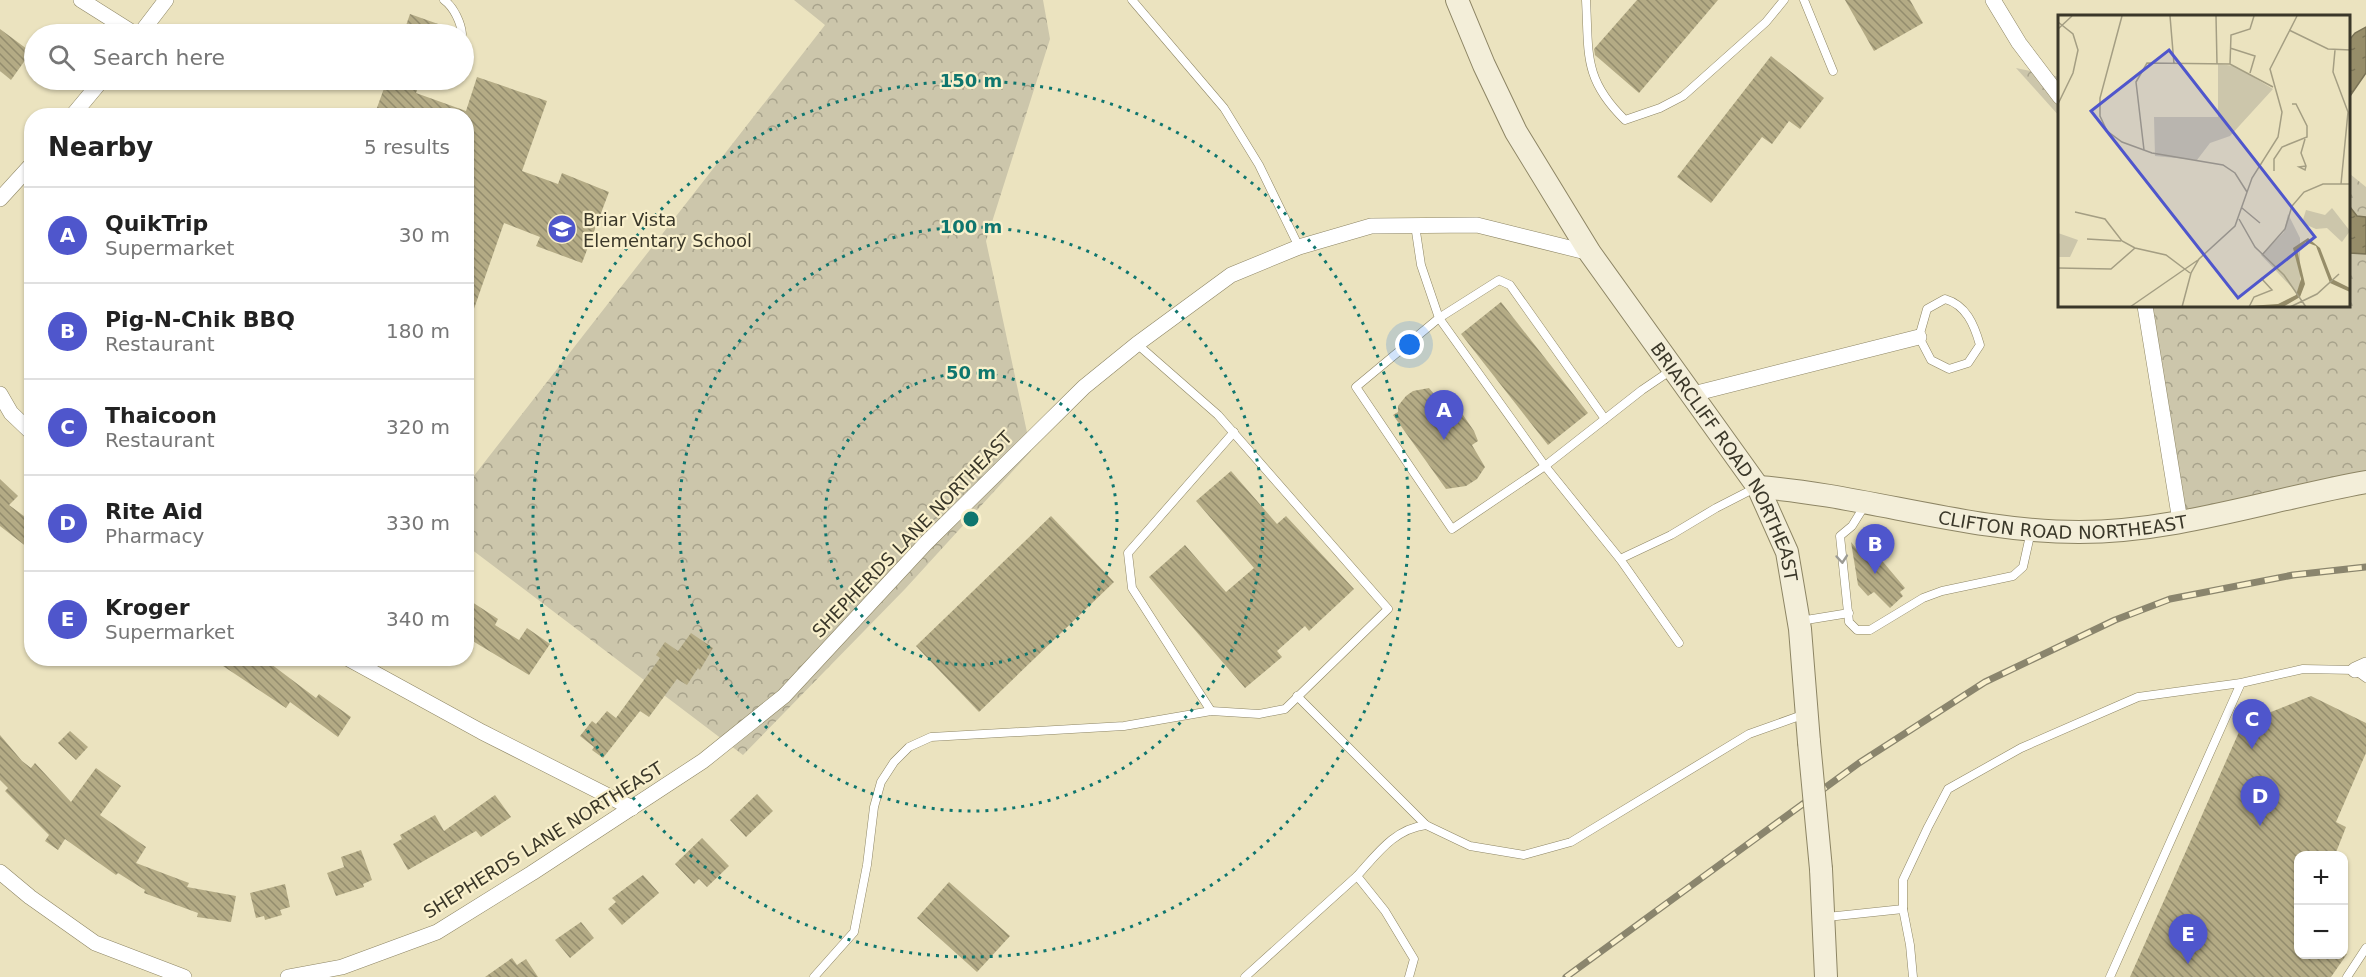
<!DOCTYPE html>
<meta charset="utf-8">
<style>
:root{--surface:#fff;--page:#f2f2f2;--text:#222;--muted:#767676;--line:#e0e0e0;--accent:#4f56cc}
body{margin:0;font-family:"DejaVu Sans",sans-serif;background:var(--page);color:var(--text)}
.controls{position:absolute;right:18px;bottom:18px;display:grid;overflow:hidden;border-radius:12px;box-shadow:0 2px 4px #0004}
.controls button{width:54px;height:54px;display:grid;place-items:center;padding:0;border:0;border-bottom:2px solid var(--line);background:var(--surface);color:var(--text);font:30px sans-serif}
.you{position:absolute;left:1410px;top:345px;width:21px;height:21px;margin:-15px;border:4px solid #fff;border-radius:50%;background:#1a73e8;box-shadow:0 0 0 9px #1a73e833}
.badge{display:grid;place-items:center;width:39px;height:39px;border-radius:50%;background:var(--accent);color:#fff;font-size:20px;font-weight:700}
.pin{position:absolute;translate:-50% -50px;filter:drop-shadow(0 2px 3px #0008)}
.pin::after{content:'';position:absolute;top:32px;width:21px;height:18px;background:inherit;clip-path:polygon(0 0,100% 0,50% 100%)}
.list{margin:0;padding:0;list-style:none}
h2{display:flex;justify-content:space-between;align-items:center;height:78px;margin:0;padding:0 24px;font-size:26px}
h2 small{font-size:20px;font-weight:400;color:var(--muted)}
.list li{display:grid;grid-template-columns:39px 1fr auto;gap:18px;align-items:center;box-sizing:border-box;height:96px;padding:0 24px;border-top:2px solid var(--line)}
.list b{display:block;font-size:22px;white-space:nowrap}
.list p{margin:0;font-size:20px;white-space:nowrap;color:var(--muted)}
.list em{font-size:20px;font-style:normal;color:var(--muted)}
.icon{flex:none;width:33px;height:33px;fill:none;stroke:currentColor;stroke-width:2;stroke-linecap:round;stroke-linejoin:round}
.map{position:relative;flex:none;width:2366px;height:977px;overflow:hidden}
.search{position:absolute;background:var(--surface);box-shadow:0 2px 4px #0004;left:24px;top:24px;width:450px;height:66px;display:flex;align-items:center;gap:15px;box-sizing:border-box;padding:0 21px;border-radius:33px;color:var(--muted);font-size:22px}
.panel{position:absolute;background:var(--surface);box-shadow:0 2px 4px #0004;left:24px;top:108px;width:450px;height:558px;border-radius:24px}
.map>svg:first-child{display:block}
.forest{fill:url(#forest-crowns)}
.water{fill:url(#water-ripples);stroke:#7a7356;stroke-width:1.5}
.building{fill:url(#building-back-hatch)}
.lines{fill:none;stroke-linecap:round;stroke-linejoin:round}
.lane-casing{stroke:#8d8564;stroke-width:9}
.street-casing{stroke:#8d8564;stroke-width:16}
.secondary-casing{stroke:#8d8564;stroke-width:24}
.lane{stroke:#fff;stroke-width:8}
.street{stroke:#fff;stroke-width:15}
.secondary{stroke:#f3eed9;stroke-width:22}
.rail-casing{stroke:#8a856d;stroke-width:7}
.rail{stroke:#f9f0cc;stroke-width:4.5;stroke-dasharray:14;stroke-linecap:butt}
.secondary-bridge-casing{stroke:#8d8564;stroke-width:24;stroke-linecap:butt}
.secondary-bridge{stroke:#f3eed9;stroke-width:22}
.oneway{stroke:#9c9b94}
.ring{fill:none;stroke:#0f766e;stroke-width:3;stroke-dasharray:3 6}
.labels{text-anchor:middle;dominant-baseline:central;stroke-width:4.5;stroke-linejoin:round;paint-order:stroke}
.poi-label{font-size:18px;fill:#3a3729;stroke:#f9f0cc;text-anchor:start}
.street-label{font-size:18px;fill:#3a3729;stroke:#f9f0cc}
.inset-road{fill:none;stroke:#a49e83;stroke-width:1.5}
.view{fill:#4f56cc;fill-opacity:0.15;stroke:#4f56cc;stroke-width:3}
.inset-edge{fill:none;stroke:#3a3729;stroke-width:3}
.centre{fill:#0f766e;stroke:#f9f0cc;stroke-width:3}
.ring-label{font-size:18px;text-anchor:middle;font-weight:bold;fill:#0f766e;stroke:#f9f0cc;stroke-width:4.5;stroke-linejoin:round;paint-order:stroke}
</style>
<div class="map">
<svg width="2366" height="977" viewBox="0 0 2366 977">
<defs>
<pattern id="forest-crowns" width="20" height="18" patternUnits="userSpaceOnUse" patternTransform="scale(1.5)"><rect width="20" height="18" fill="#ccc6ab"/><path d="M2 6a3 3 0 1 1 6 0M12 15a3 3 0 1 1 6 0" fill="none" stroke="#a7a28b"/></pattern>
<pattern id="water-ripples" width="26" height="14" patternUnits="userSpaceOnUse" patternTransform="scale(1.5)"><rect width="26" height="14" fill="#968d69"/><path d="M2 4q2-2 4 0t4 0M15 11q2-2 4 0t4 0" fill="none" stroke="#7b7456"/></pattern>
<pattern id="building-back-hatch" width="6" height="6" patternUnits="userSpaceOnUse" patternTransform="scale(1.5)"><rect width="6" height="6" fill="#b4ab85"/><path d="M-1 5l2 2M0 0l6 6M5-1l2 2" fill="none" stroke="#938c6d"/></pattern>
</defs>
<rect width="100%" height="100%" fill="#ebe3bf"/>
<g class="forest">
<path d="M794 0H1043L1050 39 986 241 1031 451 905 589 743 755 467 546 466 486 825 25Z"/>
<path d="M2016 68 2060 77V117Z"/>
<path d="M2350 174 2366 187V488L2177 531 2151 306H2350Z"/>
</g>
<g class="water">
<path d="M2366 27V73L2350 96V39L2355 33Z"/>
<path d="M2350 207 2357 216 2366 217V254L2350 253Z"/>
</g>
<g class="building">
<path d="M1637 0H1718L1639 93 1595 55 1594 49Z"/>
<path d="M1845 0H1910L1923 23 1874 51Z"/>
<path d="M410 14 455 30 456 34H403Z"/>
<path d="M0 29 31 52 11 80 0 71Z"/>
<path d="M1771 56 1824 98 1800 129 1789 121 1772 144 1762 137 1711 203 1677 177Z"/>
<path d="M477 77 547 101 522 171 558 184 562 173 609 192 582 263 536 246 540 237 504 223 469 323H466V116H374L387 80H421L416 93 466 111Z"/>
<path d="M1501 302 1588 413 1548 445 1461 334Z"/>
<path d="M1429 388 1445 407 1450 402 1461 412 1474 431 1478 441 1472 445 1485 467 1477 479 1466 486 1446 489 1393 415 1398 412V406L1406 396 1413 391Z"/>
<path d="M1231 471 1277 524 1286 516 1354 589 1309 631 1305 626 1277 651 1282 657 1245 688 1149 577 1185 545 1226 592 1254 568 1196 501Z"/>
<path d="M0 479 18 496 9 505 32 522V551L0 526Z"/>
<path d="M1051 516 1114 582 979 712 916 646Z"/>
<path d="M1851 542 1864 558 1873 550 1905 588 1900 592 1903 596 1890 608 1874 592 1868 596 1858 585Z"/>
<path d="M466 598 498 619 495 625 519 640 527 628 550 644 529 675 466 637Z"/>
<path d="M691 633 713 648 700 670 698 668 687 685 677 679 649 717 640 711 603 758 592 750 594 747 580 736 592 721 596 724 607 711 616 718 660 658 656 655 665 642 678 651Z"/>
<path d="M211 658H263L316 698 319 694 351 717 338 737 290 702 286 708Z"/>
<path d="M2311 696 2366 723V753L2336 822 2346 827 2335 855H2298V954H2347L2331 977H2130L2243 723Z"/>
<path d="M70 731 88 747 76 760 58 743Z"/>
<path d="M0 735 22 761 31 768 35 763 71 802 96 768 121 786 100 815 146 847 136 863 189 883 187 887 236 896 231 922 197 917 198 913 144 893 145 890 118 873 116 875 65 839 58 850 45 841 49 835 5 791 8 788 0 780Z"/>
<path d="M757 794 773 811 746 837 730 820Z"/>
<path d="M495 795 511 817 481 837 476 831 408 870 393 844 402 839 400 835 435 815 444 831Z"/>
<path d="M702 838 729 866 707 887 699 879 694 884 675 864Z"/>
<path d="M361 850 372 880 363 884 364 887 336 896 327 873 344 867 341 857Z"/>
<path d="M643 875 659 893 622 925 608 909 616 902 612 898Z"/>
<path d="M949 882 1010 936 977 972 917 918Z"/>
<path d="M285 884 290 907 280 910 282 915 265 920 264 916 256 918 250 893Z"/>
<path d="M581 922 594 938 570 958 555 940Z"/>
<path d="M512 958 517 965 526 959 538 977H485Z"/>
</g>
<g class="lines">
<g class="lane-casing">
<g id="lane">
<path d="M444 0C454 7 461 23 462 34"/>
<path d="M1132 0 1224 108 1259 165 1299 247"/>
<path d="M1586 0C1589 54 1583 79 1625 120L1660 108 1683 96 1766 22 1784 0"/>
<path d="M1804 0 1833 71"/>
<path d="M452 81V80"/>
<path d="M1415 225 1421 265 1439 318 1545 466 1642 390 1670 371"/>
<path d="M1945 299C1966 305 1974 324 1980 345L1968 363 1949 369 1931 360 1919 337 1927 309Z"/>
<path d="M1605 419 1510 285 1499 280 1439 318 1356 387 1452 529 1545 466 1620 559"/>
<path d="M1865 505 1852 526 1840 536 1849 622 1857 630H1870L1923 598 1942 591 2013 576 2023 567 2031 531"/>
<path d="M1800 621 1849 613"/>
<path d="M1679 643 1620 559 1671 535 1716 508 1757 487"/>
<path d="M1297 696 1426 825 1470 846 1524 855 1571 842 1749 734 1805 714"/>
<path d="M1211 711 1132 588 1128 553 1234 432"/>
<path d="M1827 917 1903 909"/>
<path d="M814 977 854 932 867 865 874 807 881 782 894 762 909 747 931 737 1124 726 1211 711 1259 714 1285 709 1388 609 1218 415 1137 344"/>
<path d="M1245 977 1357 876"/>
<path d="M1409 977 1414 959 1385 911 1357 876C1377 854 1394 829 1426 825"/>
<path d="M1913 977 1910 945 1903 909V880L1928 827 1948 789 2021 748 2138 697 2241 683 2303 669 2355 670 2366 678"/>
<path d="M2110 977 2241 683"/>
<path d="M2347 977 2366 948"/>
</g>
</g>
<g class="street-casing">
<g id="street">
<path d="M81 0 135 34"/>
<path d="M1993 0 2019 43 2060 97"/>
<path d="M140 34 166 0"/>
<path d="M72 116 102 80"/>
<path d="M0 199 32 164"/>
<path d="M2145 306 2180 521"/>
<path d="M0 394 11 413 32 433"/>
<path d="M1693 394 1919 337"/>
<path d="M347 658 482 732 632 808"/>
<path d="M2355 670 2366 665"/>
<path d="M0 872 30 897 95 943 184 977"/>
<path d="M288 977 342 967 437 932 532 873 703 761 784 696 926 543 1084 387 1137 344 1231 275 1299 247 1371 226 1477 225 1590 253"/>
</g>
</g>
<g class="secondary-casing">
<g id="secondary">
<path id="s1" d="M1457 0 1484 65 1516 132 1590 253 1758 487 1787 552 1800 629 1809 742"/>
<path id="s2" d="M1758 487C1865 495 1970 532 2079 532 2176 532 2271 499 2366 482"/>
<path d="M1821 869 1826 977"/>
</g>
</g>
<use href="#lane" class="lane"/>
<use href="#street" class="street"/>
<use href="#secondary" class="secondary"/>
<g class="rail-casing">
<path id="rail" d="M1566 977 1859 763 1985 682 2115 620 2170 599 2293 575 2366 567"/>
</g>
<use href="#rail" class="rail"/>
<g class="secondary-bridge-casing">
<path id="secondary-bridge" d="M1809 742 1821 869"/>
</g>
<use href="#secondary-bridge" class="secondary-bridge"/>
</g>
<defs><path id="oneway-chevron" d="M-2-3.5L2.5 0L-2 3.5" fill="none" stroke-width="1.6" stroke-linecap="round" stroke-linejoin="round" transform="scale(1.5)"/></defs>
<use class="oneway" href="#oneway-chevron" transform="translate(1842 559) rotate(85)"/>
<g class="ring">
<circle cx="971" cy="519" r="146"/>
<circle cx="971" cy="519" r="292"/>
<circle cx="971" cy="519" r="438"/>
</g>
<defs>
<g id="school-disc" transform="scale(1.5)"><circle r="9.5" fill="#4f56cc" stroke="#f9f0cc"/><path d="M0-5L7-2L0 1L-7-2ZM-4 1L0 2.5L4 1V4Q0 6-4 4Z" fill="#fff"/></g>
</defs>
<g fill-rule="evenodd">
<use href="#school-disc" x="562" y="229"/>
</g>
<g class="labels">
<g class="poi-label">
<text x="583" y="219">Briar Vista<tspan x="583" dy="21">Elementary School</tspan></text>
</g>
<g class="street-label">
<text stroke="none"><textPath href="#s1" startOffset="537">BRIARCLIFF ROAD NORTHEAST</textPath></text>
<text stroke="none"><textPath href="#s2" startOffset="308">CLIFTON ROAD NORTHEAST</textPath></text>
<text transform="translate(912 534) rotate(-46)">SHEPHERDS LANE NORTHEAST</text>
<text transform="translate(543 840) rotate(-32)">SHEPHERDS LANE NORTHEAST</text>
</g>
</g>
<g transform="translate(2058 15)">
<rect width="292" height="292" fill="#ebe3bf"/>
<path d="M160 49 177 51 215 74 172 121 152 128 139 145 97 141 96 102H160ZM230 199 242 223V281L203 240 226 217ZM0 218 20 225 12 242H0Z" fill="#ccc6ab"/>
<path d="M274 193 292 216 284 227 269 213 258 214 244 208 248 195 267 200Z" fill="#ccc6ab"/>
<path d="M250 223 262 233 274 264 292 273V277L272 268 258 231 248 227 239 235 247 269 242 282 225 292H176L220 289 238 280 243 264 235 233Z" fill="#968d69"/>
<path class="inset-road" d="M64 1 42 83V101L49 116 64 127 94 138 165 150 177 158 189 177M112 1 116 49M158 1 159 49M0 7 15 19 20 35 15 58 0 89M0 14 14 1M231 15 270 34 293 35M172 33 197 41 192 58M277 35 275 57 290 97 283 169M172 49 173 20 192 14 196 1M247 124 243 138 248 151 247 155 241 152 248 151M86 135 78 67 89 48 172 49 215 72M216 156V144L224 132 249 122V111L238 89H234M184 193 202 208M17 197 47 204 64 226 77 233 108 240 132 258M181 204 197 232 226 260 248 292M29 224 63 226M204 240 227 214 234 191 246 177 265 169H293M0 253 53 254 77 233M72 292 140 245M124 292 133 258 141 244 177 211 194 163 220 122 224 97 212 54 239 1M191 292 196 282 214 275 203 263M232 292 259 279 281 259"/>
<path class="view" d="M111 35 257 222 180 283 33 96Z"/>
<rect width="292" height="292" class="inset-edge"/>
</g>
<circle cx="971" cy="519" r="9" class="centre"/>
<g class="ring-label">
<text x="971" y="87">150 m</text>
<text x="971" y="233">100 m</text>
<text x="971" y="379">50 m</text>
</g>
</svg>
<div class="controls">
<button>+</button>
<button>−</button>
</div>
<div class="you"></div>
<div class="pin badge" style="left:1444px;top:440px">A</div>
<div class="pin badge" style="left:1875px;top:574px">B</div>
<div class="pin badge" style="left:2252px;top:749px">C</div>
<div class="pin badge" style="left:2260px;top:826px">D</div>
<div class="pin badge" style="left:2188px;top:964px">E</div>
<div class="search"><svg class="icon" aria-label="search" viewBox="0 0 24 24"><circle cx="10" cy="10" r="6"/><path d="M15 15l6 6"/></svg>Search here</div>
<section class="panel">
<h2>Nearby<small>5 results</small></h2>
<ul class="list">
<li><span class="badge">A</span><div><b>QuikTrip</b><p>Supermarket</p></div><em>30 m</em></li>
<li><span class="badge">B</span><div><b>Pig-N-Chik BBQ</b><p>Restaurant</p></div><em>180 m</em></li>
<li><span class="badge">C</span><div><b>Thaicoon</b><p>Restaurant</p></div><em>320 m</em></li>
<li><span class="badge">D</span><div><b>Rite Aid</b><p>Pharmacy</p></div><em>330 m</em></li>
<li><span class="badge">E</span><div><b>Kroger</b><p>Supermarket</p></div><em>340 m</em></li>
</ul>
</section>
</div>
